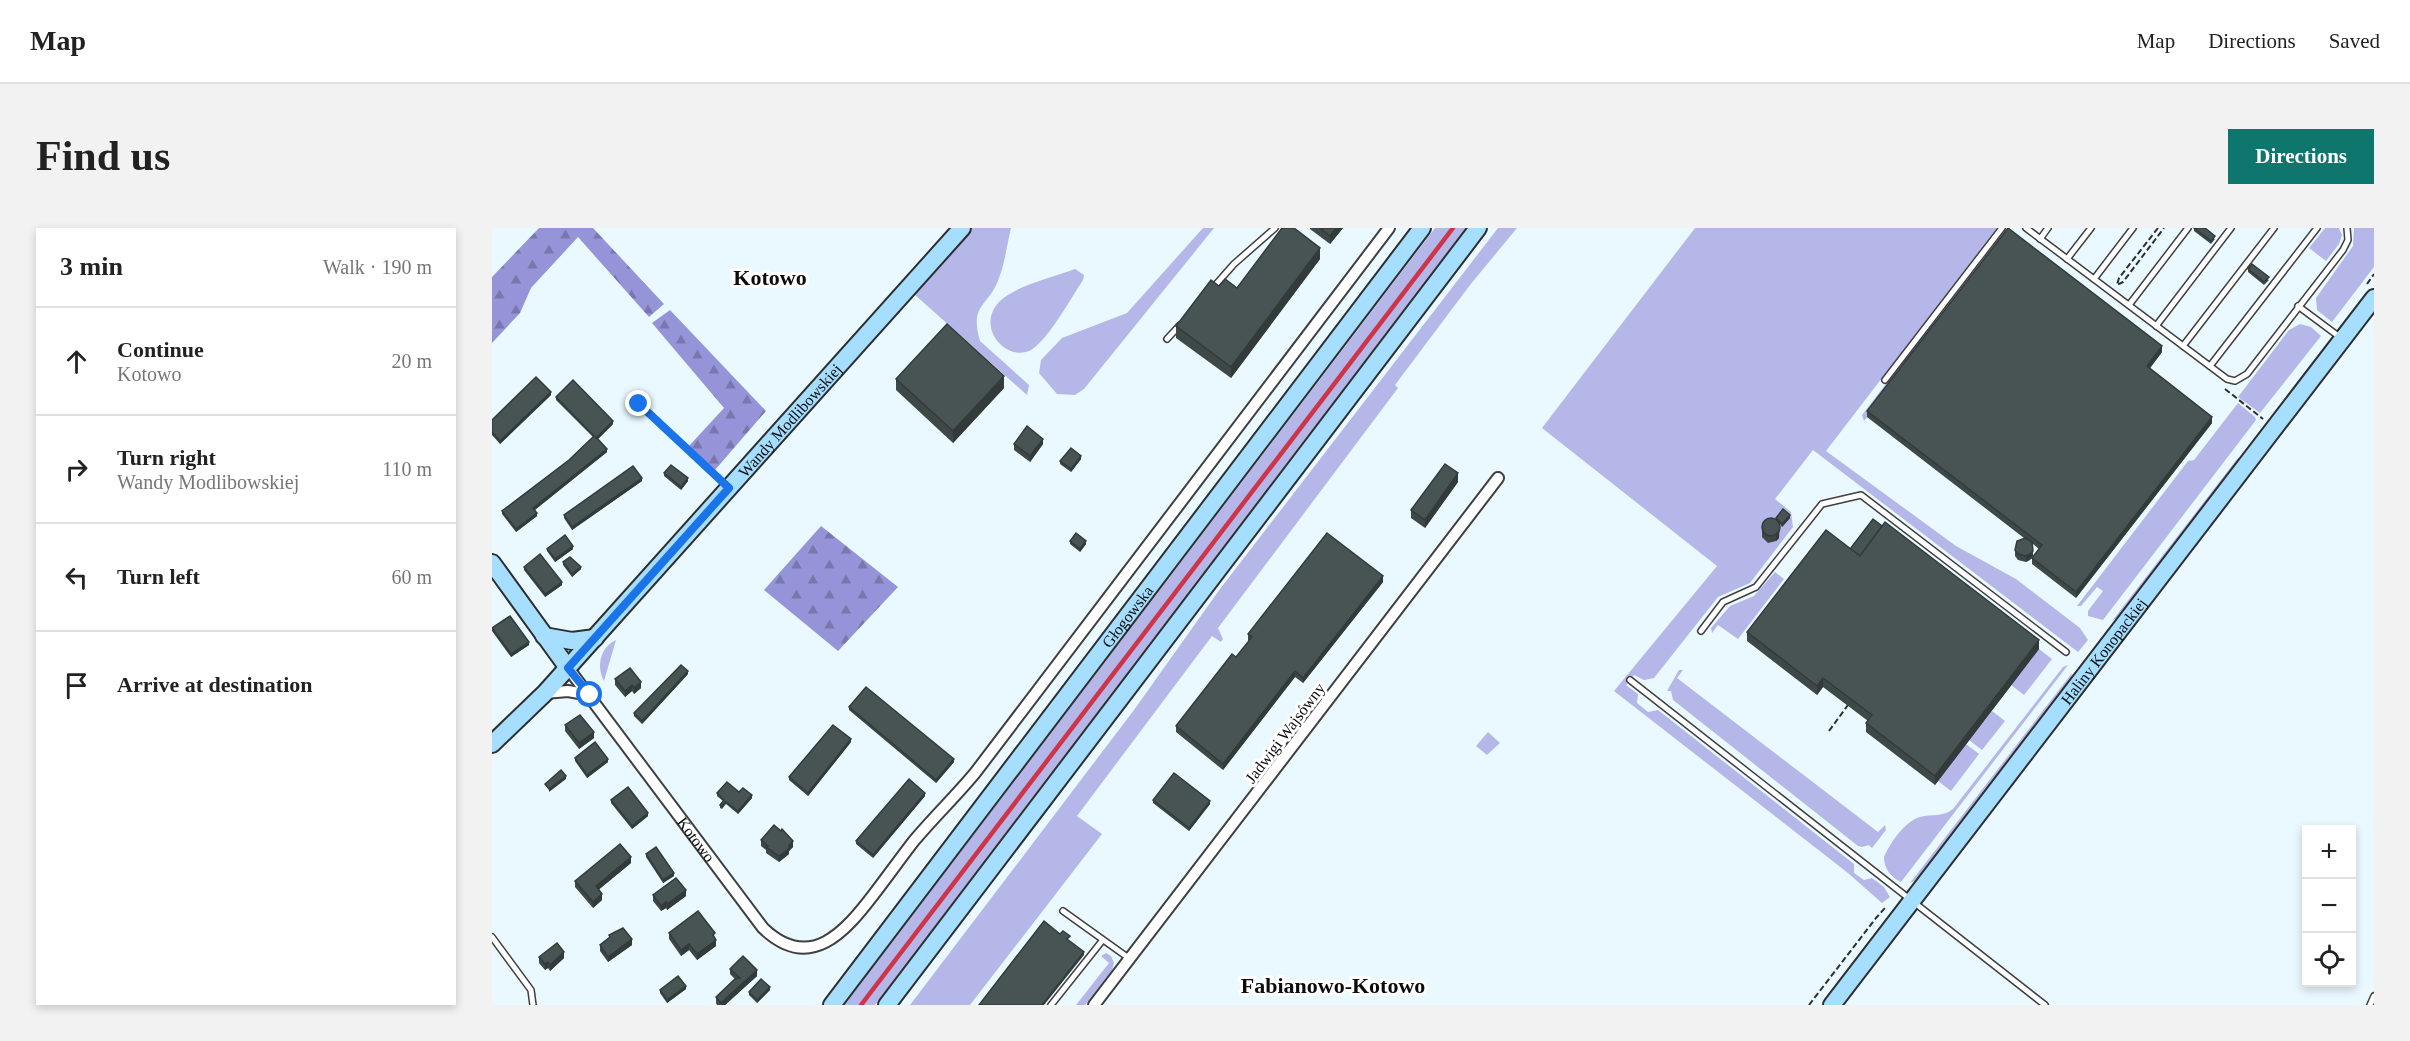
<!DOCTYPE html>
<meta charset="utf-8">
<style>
:root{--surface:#fff;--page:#f2f2f2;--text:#222;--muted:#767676;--line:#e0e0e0;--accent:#0f766e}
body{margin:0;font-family:Georgia,serif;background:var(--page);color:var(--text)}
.controls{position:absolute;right:18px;bottom:18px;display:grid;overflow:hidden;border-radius:0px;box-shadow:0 3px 9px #0003}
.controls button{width:54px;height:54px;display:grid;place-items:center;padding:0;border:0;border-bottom:2px solid var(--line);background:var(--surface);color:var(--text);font:30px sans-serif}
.stop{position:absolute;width:18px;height:18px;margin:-14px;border:4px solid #1a73e8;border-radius:50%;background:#fff}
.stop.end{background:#1a73e8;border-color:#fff;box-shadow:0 2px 6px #0008}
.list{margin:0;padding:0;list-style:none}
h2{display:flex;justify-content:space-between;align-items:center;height:78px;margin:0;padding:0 24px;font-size:26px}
h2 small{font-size:20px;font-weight:400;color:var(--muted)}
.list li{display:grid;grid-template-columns:39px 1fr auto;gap:18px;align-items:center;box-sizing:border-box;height:108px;padding:0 24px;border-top:2px solid var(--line)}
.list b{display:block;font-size:22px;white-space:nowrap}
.list p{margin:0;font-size:20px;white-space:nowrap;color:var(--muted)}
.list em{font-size:20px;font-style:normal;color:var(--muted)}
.icon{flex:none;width:33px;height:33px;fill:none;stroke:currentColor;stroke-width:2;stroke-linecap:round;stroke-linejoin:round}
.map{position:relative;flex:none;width:1882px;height:777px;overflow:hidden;border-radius:0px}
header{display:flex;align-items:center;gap:36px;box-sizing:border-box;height:84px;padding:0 30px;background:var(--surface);border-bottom:2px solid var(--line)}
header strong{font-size:28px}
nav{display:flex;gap:33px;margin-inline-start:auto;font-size:21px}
.intro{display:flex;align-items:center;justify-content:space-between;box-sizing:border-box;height:144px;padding:0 36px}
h1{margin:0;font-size:42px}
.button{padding:15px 27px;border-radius:0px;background:var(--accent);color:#fff;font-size:21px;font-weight:700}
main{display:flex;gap:36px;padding:0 36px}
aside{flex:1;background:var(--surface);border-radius:0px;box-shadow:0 3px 9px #0003}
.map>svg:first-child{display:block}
.grass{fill:#b5b7e9}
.forest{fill:url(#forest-firs)}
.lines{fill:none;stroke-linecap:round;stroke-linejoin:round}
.stream{stroke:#cd3648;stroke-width:4.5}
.lane-casing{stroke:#3f3f3f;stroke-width:8}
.street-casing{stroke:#3f3f3f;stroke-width:14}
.secondary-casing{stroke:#2e2e2e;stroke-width:20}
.path{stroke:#2e2e2e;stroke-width:2;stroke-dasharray:6 3;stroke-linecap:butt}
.lane{stroke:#fff;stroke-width:5}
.street{stroke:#fff;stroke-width:10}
.secondary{stroke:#a5deff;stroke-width:16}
.wall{fill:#3e4847;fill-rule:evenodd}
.shaded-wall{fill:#323b3a}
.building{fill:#485453;stroke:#323b3a;stroke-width:1.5}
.route{stroke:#1a73e8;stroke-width:8}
.labels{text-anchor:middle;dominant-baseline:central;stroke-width:6;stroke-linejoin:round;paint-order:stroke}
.street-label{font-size:16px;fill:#0c0c0c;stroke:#fff}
.district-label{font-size:22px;font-weight:bold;fill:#0c0c0c;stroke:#fff}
</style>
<header>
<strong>Map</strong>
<nav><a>Map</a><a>Directions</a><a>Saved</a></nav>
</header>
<div class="intro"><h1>Find us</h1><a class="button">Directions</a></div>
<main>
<aside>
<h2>3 min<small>Walk · 190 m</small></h2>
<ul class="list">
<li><svg class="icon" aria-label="ahead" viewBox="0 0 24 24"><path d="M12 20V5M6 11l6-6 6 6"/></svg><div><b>Continue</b><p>Kotowo</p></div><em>20 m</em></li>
<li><svg class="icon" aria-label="right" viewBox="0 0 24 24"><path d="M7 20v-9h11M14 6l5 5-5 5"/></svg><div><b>Turn right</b><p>Wandy Modlibowskiej</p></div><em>110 m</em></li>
<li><svg class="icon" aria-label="left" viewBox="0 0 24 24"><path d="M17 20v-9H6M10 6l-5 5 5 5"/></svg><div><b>Turn left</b></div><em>60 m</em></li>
<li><svg class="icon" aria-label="arrive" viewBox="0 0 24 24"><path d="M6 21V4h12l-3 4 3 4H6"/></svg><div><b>Arrive at destination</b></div></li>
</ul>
</aside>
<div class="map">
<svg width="1882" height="777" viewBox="0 0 1882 777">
<defs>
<pattern id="forest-firs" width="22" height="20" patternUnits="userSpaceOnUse" patternTransform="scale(1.5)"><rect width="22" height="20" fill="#9694d9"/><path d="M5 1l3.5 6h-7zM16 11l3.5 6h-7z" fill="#7977ae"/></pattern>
</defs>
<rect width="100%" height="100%" fill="#eaf9ff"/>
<g class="grass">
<path d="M480 0H519C515 16 513 35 507 50 497 79 477 75 488 113L537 157 535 167 422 66Z"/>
<path d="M711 0H722L592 161 583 167 565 166 547 145 549 132 570 110 635 85Z"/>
<path d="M943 0H974L383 777H352Z"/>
<path d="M1006 0H1025L978 57 903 157 906 160 726 400 731 411 729 414 720 408 585 588 610 606 478 777H418L642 482 728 361Z"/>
<path d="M1203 0H1505L1334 223 1464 318 1524 351 1588 400 1596 412 1586 424 1321 222 1283 271 1299 284 1301 299 1258 355 1226 369 1162 450 1152 452 1142 447 1134 457 1146 466 1145 475 1156 484 1166 482 1362 636V645L1372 652 1380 650 1392 659 1398 669 1390 675 1356 645 1122 463 1225 338 1050 200Z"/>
<path d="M1833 0H1847L1850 7 1847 16 1834 33 1817 20Z"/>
<path d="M1862 0H1882V39L1840 94 1825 82 1824 70 1861 18Z"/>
<path d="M583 41 592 47 591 52C579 70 556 112 539 122 515 135 482 99 508 73 523 58 562 49 583 41Z"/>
<path d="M1443 92 1449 94 1372 193 1370 187Z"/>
<path d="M1808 96 1819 99 1829 108 1768 185 1746 169 1797 102Z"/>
<path d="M1746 175 1763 189 1764 192 1611 392 1596 388V383L1611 363 1605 359 1589 378H1585L1696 233 1702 232Z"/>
<path d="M1745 231 1747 232 1629 387 1620 393Z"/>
<path d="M1283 344 1292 351 1246 411 1226 397 1220 405 1219 400 1238 378 1262 368Z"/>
<path d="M124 412 112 453C104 439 108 419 124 412Z"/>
<path d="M1547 421 1560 431 1532 467 1519 457Z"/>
<path d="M1576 437 1409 654C1399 649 1392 641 1392 629 1398 615 1413 593 1428 589 1440 586 1451 589 1461 581L1571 439Z"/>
<path d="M1187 442H1191L1185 450 1386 604 1393 597 1394 602 1380 620 1377 617 1370 619 1366 618 1181 472 1179 463H1175Z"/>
<path d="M1580 445 1578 454 1427 651 1418 655Z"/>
<path d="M1500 483 1513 493 1490 522 1477 512Z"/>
<path d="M996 504 1008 515 995 527 984 518Z"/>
<path d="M1474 516 1487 526 1459 563 1446 553Z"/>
<path d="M614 725 619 728 622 735 620 742 593 777H584L617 735 609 728Z"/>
</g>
<g class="forest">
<path d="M47 0H101L172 76 157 89 86 9 39 60 28 85 0 115V49Z"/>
<path d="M178 82 274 183 223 242 197 218 232 180 160 95Z"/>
<path d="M329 298 406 359 346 423 272 362Z"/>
</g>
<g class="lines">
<path class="stream" d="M369 777 961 0"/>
<g class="lane-casing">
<g id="lane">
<path d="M1534 0 1735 151 1743 153 1755 146 1851 22 1856 12 1855 0"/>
<path d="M1548 11 1556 0"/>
<path d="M1575 31 1599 0"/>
<path d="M1602 51 1641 0"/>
<path d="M720 61 742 36 783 0"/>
<path d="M1637 77 1696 0"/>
<path d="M1806 78 1849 110"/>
<path d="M1664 98 1739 0"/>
<path d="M675 111 688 97"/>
<path d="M1691 118 1782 0"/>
<path d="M1718 138 1825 0"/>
<path d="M1393 152 1510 0"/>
<path d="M1209 403 1231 374 1264 359 1330 276 1369 267 1574 424"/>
<path d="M1138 452 1553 777"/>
<path d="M571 683 638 731"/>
<path d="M0 709 39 762 41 777"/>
<path d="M559 777 610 713"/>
<path d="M1878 777 1882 768"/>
</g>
</g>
<g class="street-casing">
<g id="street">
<path id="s1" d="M76 440 271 700C318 745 353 704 382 666 395 649 408 631 421 614 441 590 463 569 483 545L897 0"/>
<path d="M53 465 76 463 98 467"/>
<path d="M602 777 1006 250"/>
</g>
</g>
<g class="secondary-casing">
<g id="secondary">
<path d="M0 335 76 440"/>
<path d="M52 408 80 413 103 410"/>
<path id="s2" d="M0 516 53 465 470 0"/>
<path id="s3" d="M340 777 930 0"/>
<path d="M395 777 986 0"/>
<path id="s4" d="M1340 777 1882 70"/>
</g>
</g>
<g class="path">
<path d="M1666 0 1627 50 1625 57 1631 54 1672 0"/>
<path d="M1875 56 1882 46"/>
<path d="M1733 161 1771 191"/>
<path d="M147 176 225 251"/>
<path d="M1337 503 1356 477"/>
<path d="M1317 777 1384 690 1393 680"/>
</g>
<use href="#lane" class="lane"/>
<use href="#street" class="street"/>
<use href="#secondary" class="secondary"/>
</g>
<g class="wall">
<path d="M818 0H851L838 16 818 1Z"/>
<path d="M1702 0 1723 11 1719 16 1702 3Z"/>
<path d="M828 31 739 150 684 110V98L727 58 745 60Z"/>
<path d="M1756 41 1777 52 1772 57 1756 44Z"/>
<path d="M1670 124 1658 140 1720 195 1584 370 1540 336V330L1534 334 1526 332 1523 328V322L1532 310 1375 189V183ZM1541 316 1547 321 1540 330Z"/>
<path d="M404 151 512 160 461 215 404 162Z"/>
<path d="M59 167 8 216 0 207V192Z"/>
<path d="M64 169 121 196 106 211 115 224 43 282 45 288 24 304 10 286V283L77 232 101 209 64 172Z"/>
<path d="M522 216H551L538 234 522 222Z"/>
<path d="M589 231 579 244 568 236V233Z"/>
<path d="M172 245 196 253 189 262 172 248Z"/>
<path d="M150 253 80 302 72 290V287Z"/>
<path d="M966 254 933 300 919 290V282Z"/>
<path d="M1284 290H1298L1290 299 1288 296 1287 310 1284 313 1276 315 1270 309V295L1284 291Z"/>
<path d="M578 313 594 316 588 324 578 316Z"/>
<path d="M55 321H81L63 334 55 323Z"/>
<path d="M1358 321 1547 421 1443 557 1374 504V495L1376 493 1331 459 1325 467 1255 413V404Z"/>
<path d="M71 334 89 341 80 349 71 337Z"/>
<path d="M32 339 70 357 53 369 32 342Z"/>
<path d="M891 354 811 455 803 449 731 542 684 504V498L744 429 757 413 756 412V406Z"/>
<path d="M0 400 37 417 19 429 0 403Z"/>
<path d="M196 446 150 496 142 488V485Z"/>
<path d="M123 451 149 460 142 466 140 463 133 469 123 457Z"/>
<path d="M357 479 462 534 444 555 357 482Z"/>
<path d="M73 497 102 510 87 521 73 503Z"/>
<path d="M359 514 316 568 297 552V549Z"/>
<path d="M83 530 116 534 95 550 83 533Z"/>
<path d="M247 564 260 570 246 586 234 576 230 581 228 580V577L231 573 225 568V565Z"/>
<path d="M433 568 381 630 364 616V613Z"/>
<path d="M119 572 156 588 140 601 119 575Z"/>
<path d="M661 572 718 576 697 603 661 575Z"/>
<path d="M269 612 301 619 297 623V626L287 634 274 625V622L269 618Z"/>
<path d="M154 626 182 648 171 655 154 629Z"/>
<path d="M139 635 107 661 110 672 101 680 83 659V653Z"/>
<path d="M161 667 194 668 175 682 174 680 169 683 161 673Z"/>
<path d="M177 705 223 711 224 718 205 732 197 722 189 728 177 711Z"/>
<path d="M117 707 140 717 116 734 108 723V717L117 711Z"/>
<path d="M47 729 72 730 58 743 56 740 53 742 47 735Z"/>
<path d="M238 741 265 748 233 777H225L224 775V769L243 751 238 746Z"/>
<path d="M194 761 175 775 168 765V762Z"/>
<path d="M278 762 265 775 257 767V764Z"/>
</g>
<g class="shaded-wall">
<path d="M844 0H851L838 16V8Z"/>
<path d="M828 20V31L739 150V139Z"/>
<path d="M1670 118V124L1655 144V138Z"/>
<path d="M512 148V160L461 215V203Z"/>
<path d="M59 164V167L8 216V213Z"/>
<path d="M1720 189V195L1584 370V364Z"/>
<path d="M121 193V196L104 213V210Z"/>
<path d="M551 211V216L538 234V228Z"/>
<path d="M115 221V224L41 283V280Z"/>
<path d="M589 228V231L579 244V241Z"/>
<path d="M966 245V254L933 300V292Z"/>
<path d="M150 250V253L80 302V299Z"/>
<path d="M196 250V253L189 262V259Z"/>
<path d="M45 285V288L24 304V301Z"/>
<path d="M1298 287V290L1290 299V296Z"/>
<path d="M1287 304V310L1284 313V307Z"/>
<path d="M594 313V316L588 324V321Z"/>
<path d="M81 318V321L63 334V331Z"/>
<path d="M1541 323V328L1538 332 1534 334V328Z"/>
<path d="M89 339V341L80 349V346Z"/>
<path d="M891 348V354L811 455V450Z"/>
<path d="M70 354V357L53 369V366Z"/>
<path d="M1547 412V421L1443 557V548Z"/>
<path d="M37 414V417L19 429V426Z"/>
<path d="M196 443V446L150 496V493Z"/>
<path d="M803 443V449L731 542V536Z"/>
<path d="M1331 450V459L1325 467V458Z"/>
<path d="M149 454V460L142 466V460Z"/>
<path d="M140 457V463L133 469V463Z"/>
<path d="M102 504V510L87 521V515Z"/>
<path d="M359 511V514L316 568V565Z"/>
<path d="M116 531V534L95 550V547Z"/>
<path d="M462 531V534L444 555V552Z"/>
<path d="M74 548V551L57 564V561Z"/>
<path d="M433 565V568L381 630V627Z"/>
<path d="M260 567V570L246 586V583Z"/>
<path d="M718 573V576L697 603V600Z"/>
<path d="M156 585V588L140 601V598Z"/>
<path d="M301 613V619L297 623V626L287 634V628Z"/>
<path d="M139 629V635L104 664V658Z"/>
<path d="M182 645V648L171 655V652Z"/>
<path d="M194 662V668L175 682V676Z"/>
<path d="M110 666V672L101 680V674Z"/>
<path d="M174 674V680L169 683V678Z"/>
<path d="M140 711V717L116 734V729Z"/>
<path d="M224 712V718L205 732V726Z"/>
<path d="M197 716V722L189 728V722Z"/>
<path d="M72 724V730L58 743V737Z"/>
<path d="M592 724V727L552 777H550Z"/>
<path d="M56 734V740L53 742V736Z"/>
<path d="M265 742V748L233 777H229V775Z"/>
<path d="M194 758V761L175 775V772Z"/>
<path d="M278 759V762L265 775V772Z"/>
</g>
<g class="building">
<path d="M790 0H802L828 20 739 139 684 98 719 52 727 58 733 51 745 60Z"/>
<path d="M828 0H844L838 8Z"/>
<path d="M1516 0 1670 118 1655 138 1720 189 1584 364 1540 330 1550 317 1375 183Z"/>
<path d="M1702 0H1713L1723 8 1719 13Z"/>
<path d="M1760 36 1777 49 1772 54 1756 41Z"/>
<path d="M455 96 512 148 461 203 404 151Z"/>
<path d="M44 149 59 164 8 213 0 204V192Z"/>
<path d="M81 152 121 193 104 210 103 208 115 221 41 280 45 285 24 301 10 283 77 232 102 208 64 169Z"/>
<path d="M535 198 551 211 538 228 522 216Z"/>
<path d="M579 220 589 228 579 241 568 233Z"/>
<path d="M953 236 966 245 933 292 919 282Z"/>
<path d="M179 237 196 250 189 259 172 245Z"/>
<path d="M141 238 150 250 80 299 72 287Z"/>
<path d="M1291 281 1298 287 1290 296 1284 290Z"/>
<circle cx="1279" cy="299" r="9"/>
<path d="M1381 291 1390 298 1368 328 1358 321Z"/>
<path d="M1393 294 1547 412 1443 548 1374 495 1380 487 1331 450 1325 458 1255 404 1334 302 1368 328Z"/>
<path d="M584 305 594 313 588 321 578 313Z"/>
<path d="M835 305 891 348 811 450 803 443 731 536 684 498 740 426 744 429 760 409 756 406Z"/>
<path d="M73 307 81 318 63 331 55 321Z"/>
<path d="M1533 310 1540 314 1541 323 1538 326 1534 328 1526 326 1523 322 1525 313Z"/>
<path d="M48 326 70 354 53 366 32 339Z"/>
<path d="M78 329 89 339 80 346 71 334Z"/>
<path d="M18 388 37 414 19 426 0 400Z"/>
<path d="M189 437 196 443 150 493 142 485Z"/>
<path d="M138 440 149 454 142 460 140 457 133 463 123 451Z"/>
<path d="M374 459 462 531 444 552 357 479Z"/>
<path d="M88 487 102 504 87 515 73 497Z"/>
<path d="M341 497 359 511 316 565 297 549Z"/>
<path d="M103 514 116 531 95 547 83 530Z"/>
<path d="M69 542 74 548 57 561 53 556Z"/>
<path d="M682 545 718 573 697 600 661 572Z"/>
<path d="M417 551 433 565 381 627 364 613Z"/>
<path d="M235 554 247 564 251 560 260 567 246 583 234 574 230 578 228 577 232 572 225 565Z"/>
<path d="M136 559 156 585 140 598 119 572Z"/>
<path d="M282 597 289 603 290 601 301 613 297 617V621L287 628 274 619 276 618 269 612Z"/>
<path d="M128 616 139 629 104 658 110 666 101 674 83 653Z"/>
<path d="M164 619 182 645 171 652 154 626Z"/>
<path d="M184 650 194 662 175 676 174 674 169 678 161 667Z"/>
<path d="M206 683 223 705 221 707 224 712 205 726 197 716 189 722 177 705Z"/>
<path d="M552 693 568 706 571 703 578 708 575 711 592 724 550 777H487Z"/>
<path d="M131 700 140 711 116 729 108 717 118 709 117 707Z"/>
<path d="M65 715 72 724 58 737 56 734 53 736 47 729Z"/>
<path d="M251 728 265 742 229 775 224 769 243 751 248 750 238 741Z"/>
<path d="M186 748 194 758 175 772 168 762Z"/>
<path d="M269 751 278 759 265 772 257 764Z"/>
</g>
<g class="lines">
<path class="route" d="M98 467 76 440 237 260 147 176"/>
</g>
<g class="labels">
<g class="street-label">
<text stroke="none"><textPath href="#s2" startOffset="440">Wandy Modlibowskiej</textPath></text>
<text stroke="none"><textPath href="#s3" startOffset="488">Głogowska</textPath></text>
<text stroke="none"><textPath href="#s4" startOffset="446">Haliny Konopackiej</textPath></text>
<text transform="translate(793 505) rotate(-53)">Jadwigi Wajsówny</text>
<text stroke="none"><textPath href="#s1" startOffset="214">Kotowo</textPath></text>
</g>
<g class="district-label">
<text x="278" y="49">Kotowo</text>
<text x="841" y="757">Fabianowo-Kotowo</text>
</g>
</g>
</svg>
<div class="controls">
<button>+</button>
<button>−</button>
<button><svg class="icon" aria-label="locate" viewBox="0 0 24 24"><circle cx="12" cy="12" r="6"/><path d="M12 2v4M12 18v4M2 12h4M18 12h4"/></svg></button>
</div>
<div class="stop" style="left:98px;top:467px"></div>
<div class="stop end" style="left:147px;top:176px"></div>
</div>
</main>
